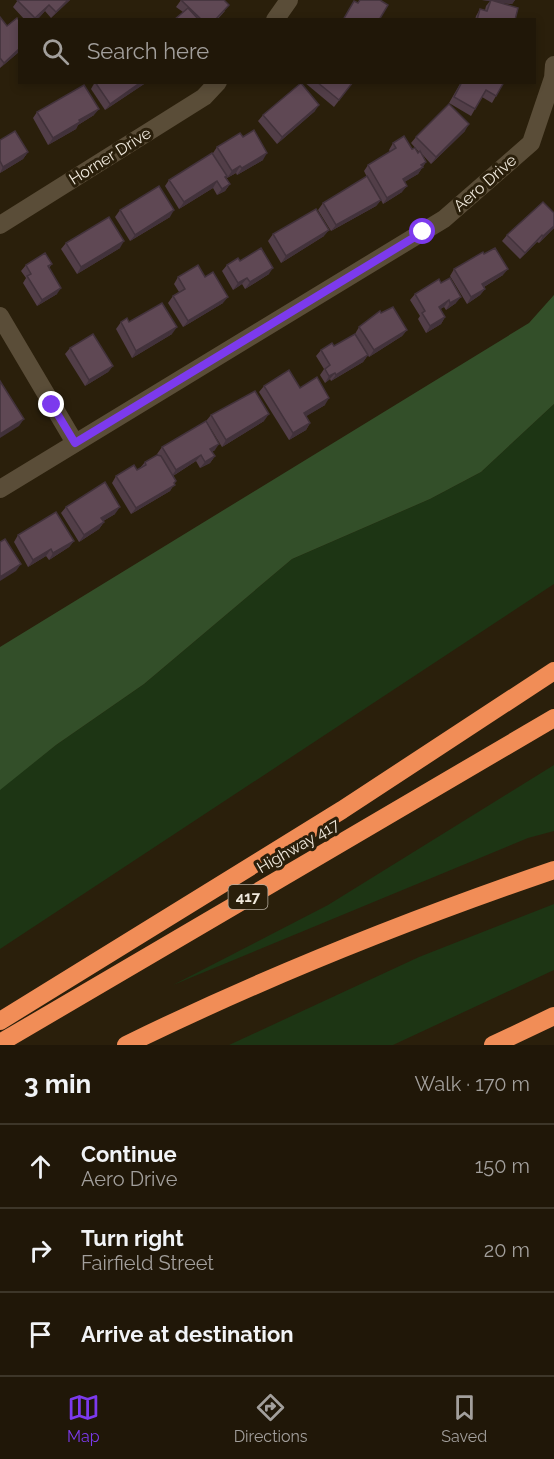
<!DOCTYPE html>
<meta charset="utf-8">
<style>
:root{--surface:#201708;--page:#2d2416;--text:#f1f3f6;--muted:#a29f9c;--line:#3d3629;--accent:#7c3aed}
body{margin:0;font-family:Raleway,sans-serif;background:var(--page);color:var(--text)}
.stop{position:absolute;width:18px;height:18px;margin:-14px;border:4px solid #7c3aed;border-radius:50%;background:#fff}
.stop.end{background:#7c3aed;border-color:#fff;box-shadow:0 2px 6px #0008}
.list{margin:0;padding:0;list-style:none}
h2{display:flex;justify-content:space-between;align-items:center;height:78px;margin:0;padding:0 24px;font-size:26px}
h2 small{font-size:20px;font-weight:400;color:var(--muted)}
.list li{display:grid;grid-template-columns:39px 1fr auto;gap:18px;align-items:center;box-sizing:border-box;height:84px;padding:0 24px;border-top:2px solid var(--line)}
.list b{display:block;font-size:22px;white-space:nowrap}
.list p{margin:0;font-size:20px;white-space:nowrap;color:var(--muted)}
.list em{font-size:20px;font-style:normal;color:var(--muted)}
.icon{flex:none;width:33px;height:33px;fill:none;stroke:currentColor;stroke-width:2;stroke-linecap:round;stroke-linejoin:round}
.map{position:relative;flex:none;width:554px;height:1045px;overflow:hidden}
.search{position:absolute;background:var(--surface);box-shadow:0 3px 9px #0003;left:18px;right:18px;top:18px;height:66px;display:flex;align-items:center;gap:15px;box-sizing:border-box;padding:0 21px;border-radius:0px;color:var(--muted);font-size:22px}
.sheet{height:330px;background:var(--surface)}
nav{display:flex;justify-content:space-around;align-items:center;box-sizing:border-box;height:84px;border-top:2px solid var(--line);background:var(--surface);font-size:16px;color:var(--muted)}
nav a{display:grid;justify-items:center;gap:3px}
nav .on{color:var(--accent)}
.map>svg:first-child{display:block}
.green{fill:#1d3514}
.forest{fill:#334f29}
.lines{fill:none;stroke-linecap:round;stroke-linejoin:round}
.street{stroke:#5a4d38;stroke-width:18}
.highway{stroke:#f18d57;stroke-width:18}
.wall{fill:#523e48}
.shaded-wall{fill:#42323b}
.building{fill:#5f4854;stroke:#42323b;stroke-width:1.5}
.route{stroke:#7c3aed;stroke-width:8}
.labels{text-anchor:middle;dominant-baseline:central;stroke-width:6;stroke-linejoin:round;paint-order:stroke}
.shield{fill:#2a1f0b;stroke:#b5ac9e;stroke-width:1.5}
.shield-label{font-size:15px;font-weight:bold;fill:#f0e9dd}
.street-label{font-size:16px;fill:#f0e9dd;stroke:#2a1f0b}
</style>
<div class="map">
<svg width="554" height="1045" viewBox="0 0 554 1045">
<rect width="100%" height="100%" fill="#2a1f0b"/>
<g class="green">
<path d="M554 404V584L0 949V789L56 745 144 684 292 559 430 499 481 472Z"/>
<path d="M554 765V831L528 838 173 985 328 905Z"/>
<path d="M554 904V970L393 1045H229L419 957Z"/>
</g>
<path class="forest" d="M554 295V404L481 472 430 499 292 559 144 684 56 745 0 790V647L529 323Z"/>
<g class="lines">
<g class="street">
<path d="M275 20 289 0"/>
<path d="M0 225 204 97 218 82"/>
<path d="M0 316 75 443"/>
<path d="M0 489 444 219 531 143 553 78 554 65"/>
</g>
<g class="highway">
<path d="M0 1021 342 810 554 671"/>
<path d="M0 1043 554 718"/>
<path d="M126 1045C265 977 408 920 554 870"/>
<path d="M493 1045 554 1016"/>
</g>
</g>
<g class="wall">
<path d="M18 0H70L51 18 45 11 37 20H25L13 7Z"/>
<path d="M181 0 225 11 217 20H174L183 12 176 7Z"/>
<path d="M482 0H515L512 4 500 3 518 8 515 20H475L476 16 480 9 485 10 486 6 490 1Z"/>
<path d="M0 17 20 51 0 68Z"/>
<path d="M95 82H147L105 110 91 89Z"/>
<path d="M304 82H353L334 107Z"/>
<path d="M461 82H504L492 103 482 97 471 116 449 103Z"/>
<path d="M315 111 277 144 258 121 263 115Z"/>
<path d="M37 112 94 115 78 125 76 129 48 145 33 118Z"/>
<path d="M465 131 431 164 422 154 426 162 418 174 404 182 402 192 383 204 381 200 376 206 331 231 318 210 323 203 367 177 364 171 368 165 390 152 389 150 393 143 412 149 418 153 419 152 411 143 416 137Z"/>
<path d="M243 137 263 160 237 175 236 173 227 178 226 176V177L230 184 225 191 217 195 213 188 179 209 165 186 169 180 213 153 217 147Z"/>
<path d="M0 140 28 152 23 159 0 173Z"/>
<path d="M120 210 170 217 130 241 115 217Z"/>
<path d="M554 213V228L539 243 537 242 520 259 502 241 507 235Z"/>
<path d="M273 234 324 236 281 263 268 241Z"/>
<path d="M66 243 120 248 77 274 61 249Z"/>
<path d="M240 261 269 274 245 289 242 284 233 290 222 271 227 265Z"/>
<path d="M52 264 49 268 57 294 37 306 23 283 26 278 21 271 26 265Z"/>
<path d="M454 269 503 275 484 287 485 289 480 295 467 304 450 276Z"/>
<path d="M178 277H205L223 303 183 327 168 303 173 296 179 292 174 284Z"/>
<path d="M441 283 456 303 446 310 444 307 440 309 445 317 441 324 426 333 418 319 420 316 410 300 415 294Z"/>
<path d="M381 313 407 330 402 336 369 357 355 334 359 327Z"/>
<path d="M121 322H129L172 334 132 358 116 329Z"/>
<path d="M334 346 368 355 363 362 331 381 330 379 325 383 320 375 324 369 316 356 321 350Z"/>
<path d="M70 348 113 366 108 372 85 386 65 354Z"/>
<path d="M264 386 300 388 325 405 306 416 310 423 306 430 289 440 259 392Z"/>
<path d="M211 415 264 421 222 447 206 421Z"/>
<path d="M162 447 215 450 212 452 215 456 210 463 200 468 196 461 173 476 176 481 170 491 131 514 112 483 116 476 137 470 140 468 145 462 158 455 157 454Z"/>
<path d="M66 507 115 514 103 521 104 522 99 529 79 542 61 513Z"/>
<path d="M18 535 74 541 69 547 49 560 46 556 28 567 14 542Z"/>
</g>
<g class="shaded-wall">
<path d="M68 0H70L51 18 56 12Z"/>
<path d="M482 0H515L512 4Z"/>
<path d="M49 5 45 11 37 20H35Z"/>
<path d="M20 48V51L0 68 4 63Z"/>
<path d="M141 82H147L105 110 110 104Z"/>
<path d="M319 105 315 111 277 144 282 137Z"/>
<path d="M99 109 94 115 78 125 76 129 48 145 53 138 79 120Z"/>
<path d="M469 124 465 131 431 164 436 157Z"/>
<path d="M28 152 23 159 0 173 3 167Z"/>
<path d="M267 153 263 160 237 175 242 168Z"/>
<path d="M426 162 418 174 398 186 403 179Z"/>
<path d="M240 166 236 173 227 178 232 171Z"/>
<path d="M217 181 213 188 179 209 184 202Z"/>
<path d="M230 184 225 191 217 195 222 189Z"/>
<path d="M407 186 402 192 383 204 387 198Z"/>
<path d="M381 200 376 206 331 231 336 225Z"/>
<path d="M174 210 170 217 130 241 135 235Z"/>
<path d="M554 226V228L539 243 543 236Z"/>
<path d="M329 230 324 236 281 263 286 256Z"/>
<path d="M542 235 537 242 520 259 525 253Z"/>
<path d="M124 241 120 248 77 274 81 267Z"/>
<path d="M273 268 269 274 245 289 250 282Z"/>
<path d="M508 269 503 275 477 291 482 284Z"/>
<path d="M247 278 242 284 233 290 238 283Z"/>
<path d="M61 288 57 294 37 306 42 300Z"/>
<path d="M485 289 480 295 467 304 471 297Z"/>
<path d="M228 297 223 303 183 327 188 321Z"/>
<path d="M461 297 456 303 446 310 450 303Z"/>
<path d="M449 300 444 307 434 313 439 307Z"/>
<path d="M445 317 441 324 426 333 430 326Z"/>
<path d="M177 327 172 334 132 358 136 351Z"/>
<path d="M407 330 402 336 369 357 374 350Z"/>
<path d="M368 355 363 362 331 381 336 375Z"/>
<path d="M113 366 108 372 85 386 89 380Z"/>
<path d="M335 373 330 379 325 383 329 376Z"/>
<path d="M329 398 325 405 300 420 304 413Z"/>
<path d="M269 414 264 421 222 447 226 440Z"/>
<path d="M24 419 19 426 0 438V434Z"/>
<path d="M310 423 306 430 289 440 293 433Z"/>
<path d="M219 444 215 450 206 455 210 449Z"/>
<path d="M201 455 196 461 171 477 176 470Z"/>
<path d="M215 456 210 463 200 468 205 462Z"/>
<path d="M176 481 170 491 131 514 136 508Z"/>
<path d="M120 507 115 514 97 525 101 518Z"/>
<path d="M104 522 99 529 79 542 84 535Z"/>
<path d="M74 541 69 547 49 560 53 553Z"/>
<path d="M51 549 46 556 28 567 33 560Z"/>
<path d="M21 564 16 571 0 581V577Z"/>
</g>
<g class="building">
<path d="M17 0H68L56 12 49 5 35 18Z"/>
<path d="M181 0H224L229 5 215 20H202Z"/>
<path d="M360 0H380L388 5 379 20H343L354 1 358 3Z"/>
<path d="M491 0 518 8 515 20H477L480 9 487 11Z"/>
<path d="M188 8 199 20H174Z"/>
<path d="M0 17 7 26 17 18 20 21V48L4 63 0 58Z"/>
<path d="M95 82H141L110 104Z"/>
<path d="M317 82H353L339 100Z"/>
<path d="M462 82H504L496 96 486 90 475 109 454 97Z"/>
<path d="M301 83 319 105 282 137 263 115Z"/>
<path d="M84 85 99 109 79 120 80 122 53 138 37 112Z"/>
<path d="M449 104 469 124 436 157 416 137Z"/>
<path d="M254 130 267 153 242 168 240 166 232 171 217 147 240 133 243 137Z"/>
<path d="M15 131 28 152 3 167 0 161V140Z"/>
<path d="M404 136 412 149 415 148 418 153 420 151 426 162 421 165 423 167 403 179 407 186 387 198 368 165 396 148 393 143Z"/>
<path d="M212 153 227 176 225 177 230 184 222 189 217 181 184 202 169 180Z"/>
<path d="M367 176 381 200 336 225 323 203Z"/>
<path d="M159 186 174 210 135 235 120 210Z"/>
<path d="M543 202 554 213V226L543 236 542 235 525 253 507 235Z"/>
<path d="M316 209 329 230 286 256 273 234Z"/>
<path d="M109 217 124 241 81 267 66 243Z"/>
<path d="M261 248 273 268 250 282 247 278 238 283 227 265 238 258 240 261Z"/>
<path d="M495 248 508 269 482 284 485 289 471 297 454 269 483 252 484 254Z"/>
<path d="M45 253 52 264 48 266 61 288 42 300 27 276 31 274 26 265Z"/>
<path d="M198 265 205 277 213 272 228 297 188 321 173 296 185 289 178 277Z"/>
<path d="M450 278 461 297 450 303 449 300 439 307 445 317 430 326 422 313 425 311 415 294 439 279 441 283Z"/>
<path d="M162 303 177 327 136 351 121 322 127 318 129 322Z"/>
<path d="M393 307 407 330 374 350 359 327 380 311 381 313Z"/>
<path d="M93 334 113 366 89 380 70 348Z"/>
<path d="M355 334 368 355 336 375 335 373 329 376 325 369 330 365 321 350 332 343 334 346Z"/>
<path d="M289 370 300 388 317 377 329 398 304 413 310 423 293 433 264 386Z"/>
<path d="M0 381 24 419 0 434Z"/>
<path d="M255 391 269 414 226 440 211 415Z"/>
<path d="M206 421 219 444 210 449 215 456 205 462 201 455 176 470 162 447Z"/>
<path d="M157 455 161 456 176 481 174 483 175 485 136 508 116 476 134 465 137 470 146 465 145 462Z"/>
<path d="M105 482 120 507 101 518 104 522 84 535 66 507Z"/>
<path d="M56 512 74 541 53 553 51 549 33 560 18 535Z"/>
<path d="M5 539 21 564 0 577V542Z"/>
</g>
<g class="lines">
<path class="route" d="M52 405 75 443 423 232"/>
</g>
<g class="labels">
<rect class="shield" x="228.5" y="885" width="39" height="24" rx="4.5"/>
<g class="shield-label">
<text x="248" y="897">417</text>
</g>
<g class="street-label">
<text transform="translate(110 156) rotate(-32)">Horner Drive</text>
<text transform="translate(485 183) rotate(-41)">Aero Drive</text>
<text transform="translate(298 846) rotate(-30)">Highway 417</text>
</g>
</g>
</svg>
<div class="stop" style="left:423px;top:232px"></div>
<div class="stop end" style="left:52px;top:405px"></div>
<div class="search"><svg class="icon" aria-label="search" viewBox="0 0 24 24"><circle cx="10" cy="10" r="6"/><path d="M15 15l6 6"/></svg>Search here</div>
</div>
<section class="sheet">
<h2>3 min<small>Walk · 170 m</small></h2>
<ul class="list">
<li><svg class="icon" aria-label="ahead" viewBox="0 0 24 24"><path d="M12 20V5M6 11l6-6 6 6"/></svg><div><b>Continue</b><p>Aero Drive</p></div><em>150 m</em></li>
<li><svg class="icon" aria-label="right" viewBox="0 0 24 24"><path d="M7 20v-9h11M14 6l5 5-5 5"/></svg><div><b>Turn right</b><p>Fairfield Street</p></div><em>20 m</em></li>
<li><svg class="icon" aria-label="arrive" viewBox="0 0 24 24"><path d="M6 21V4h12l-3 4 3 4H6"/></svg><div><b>Arrive at destination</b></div></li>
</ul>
</section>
<nav>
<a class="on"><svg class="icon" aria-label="map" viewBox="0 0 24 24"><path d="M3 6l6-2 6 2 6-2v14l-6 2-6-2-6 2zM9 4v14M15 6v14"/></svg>Map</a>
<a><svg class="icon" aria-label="directions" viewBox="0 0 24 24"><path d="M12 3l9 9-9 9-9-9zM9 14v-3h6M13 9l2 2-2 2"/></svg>Directions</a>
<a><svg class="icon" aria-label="saved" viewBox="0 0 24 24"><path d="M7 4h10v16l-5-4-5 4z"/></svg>Saved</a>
</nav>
